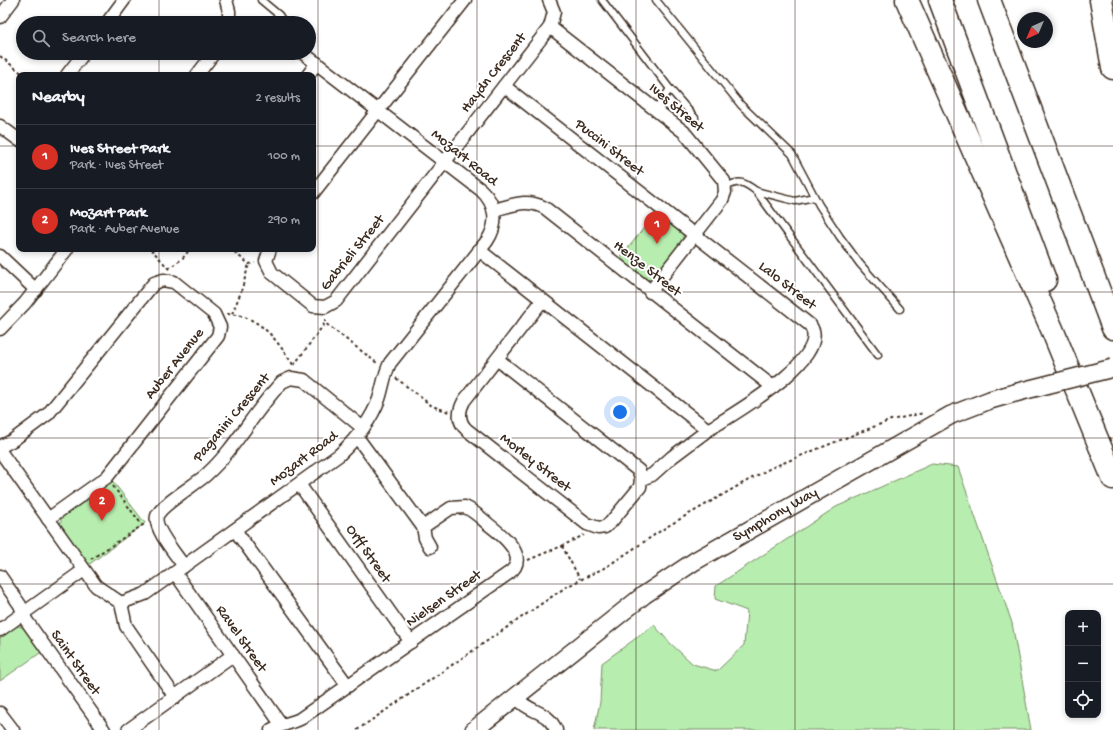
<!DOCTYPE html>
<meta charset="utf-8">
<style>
:root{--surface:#171b24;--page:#20242c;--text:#f1f3f6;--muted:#9ea1a6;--line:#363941;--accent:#d93025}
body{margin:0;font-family:"Gochi Hand",sans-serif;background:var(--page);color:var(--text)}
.controls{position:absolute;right:12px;bottom:12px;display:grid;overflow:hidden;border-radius:8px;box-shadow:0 2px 6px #0003}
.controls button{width:36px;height:36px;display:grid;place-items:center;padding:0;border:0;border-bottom:1px solid var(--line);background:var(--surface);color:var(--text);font:20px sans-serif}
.compass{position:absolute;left:1017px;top:12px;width:36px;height:36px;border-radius:50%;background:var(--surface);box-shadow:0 2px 6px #0003;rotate:224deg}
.you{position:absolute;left:620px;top:412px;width:14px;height:14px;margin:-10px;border:3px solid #fff;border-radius:50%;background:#1a73e8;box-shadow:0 0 0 6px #1a73e833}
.badge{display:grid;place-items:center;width:26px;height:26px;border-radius:50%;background:var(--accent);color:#fff;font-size:13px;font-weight:700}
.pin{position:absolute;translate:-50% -33px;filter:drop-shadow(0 1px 2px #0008)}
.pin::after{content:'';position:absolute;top:21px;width:14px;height:12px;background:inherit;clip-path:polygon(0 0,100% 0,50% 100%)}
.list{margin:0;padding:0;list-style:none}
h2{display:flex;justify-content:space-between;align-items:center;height:52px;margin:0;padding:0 16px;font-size:17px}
h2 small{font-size:13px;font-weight:400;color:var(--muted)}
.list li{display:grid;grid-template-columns:26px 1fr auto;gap:12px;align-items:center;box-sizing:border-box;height:64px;padding:0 16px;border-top:1px solid var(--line)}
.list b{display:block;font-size:15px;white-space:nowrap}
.list p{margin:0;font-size:13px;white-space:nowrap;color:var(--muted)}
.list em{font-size:13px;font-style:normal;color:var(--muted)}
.icon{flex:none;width:22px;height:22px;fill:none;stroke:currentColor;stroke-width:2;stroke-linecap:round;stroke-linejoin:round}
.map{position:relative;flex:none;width:1113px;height:730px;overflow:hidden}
.search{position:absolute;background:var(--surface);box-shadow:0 2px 6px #0003;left:16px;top:16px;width:300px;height:44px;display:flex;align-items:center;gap:10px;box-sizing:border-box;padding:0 14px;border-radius:22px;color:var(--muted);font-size:15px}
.panel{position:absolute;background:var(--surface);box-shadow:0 2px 6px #0003;left:16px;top:72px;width:300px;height:180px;border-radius:8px}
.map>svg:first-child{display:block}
.green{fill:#b7edaf;stroke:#798c66}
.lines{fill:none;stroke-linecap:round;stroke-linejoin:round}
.lane-casing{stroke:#3b2a1e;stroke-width:9}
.street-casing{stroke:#3b2a1e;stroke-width:15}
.secondary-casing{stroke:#3b2a1e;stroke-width:20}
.highway-casing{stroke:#3b2a1e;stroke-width:25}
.path{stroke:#3b2a1e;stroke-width:2;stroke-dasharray:3 3;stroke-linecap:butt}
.lane{stroke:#fff;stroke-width:6}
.street{stroke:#fff;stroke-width:12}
.secondary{stroke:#fff;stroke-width:17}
.highway{stroke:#fff;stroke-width:22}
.secondary-bridge-casing{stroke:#3b2a1e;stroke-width:20;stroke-linecap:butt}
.secondary-bridge{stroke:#fff;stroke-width:17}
.grid{fill:none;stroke:#3b2a1e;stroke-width:1;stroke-opacity:0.55}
.labels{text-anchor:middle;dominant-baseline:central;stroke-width:4;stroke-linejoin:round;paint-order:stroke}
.street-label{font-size:15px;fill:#3b2a1e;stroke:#fff}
</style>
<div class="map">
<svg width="1113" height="730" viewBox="0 0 1113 730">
<rect width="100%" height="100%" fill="#fff"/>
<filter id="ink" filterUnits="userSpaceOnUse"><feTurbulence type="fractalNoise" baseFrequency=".025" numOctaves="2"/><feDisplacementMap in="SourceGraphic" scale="8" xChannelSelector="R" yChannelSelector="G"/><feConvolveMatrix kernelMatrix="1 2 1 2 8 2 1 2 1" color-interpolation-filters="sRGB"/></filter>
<g filter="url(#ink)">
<g class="green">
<path d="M657 211 683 233V242L654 279 643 280 618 261Z"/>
<path d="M932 464 958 467 1012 623 1031 730H594L600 702 602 663 654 625 670 643 693 664 717 671 744 645 747 611 715 599 716 586 836 507Z"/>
<path d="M111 479 145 523 87 566 60 526 62 515Z"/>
<path d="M19 626 28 630 43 651 0 681V636L15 627Z"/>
</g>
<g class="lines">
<g class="lane-casing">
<g id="lane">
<path d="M261 0 279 15 284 23"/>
<path d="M602 0 670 89 695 118"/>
<path d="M656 0 741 105 792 154 819 205 840 237 860 264 900 309"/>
<path d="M655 110 670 89"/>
<path d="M725 187C740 180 743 181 756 191L878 355"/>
<path d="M756 191 795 201 814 197"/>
</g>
</g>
<g class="street-casing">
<g id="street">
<path d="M226 0 229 11V23"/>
<path d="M0 17 13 0"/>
<path d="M107 23 124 0"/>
<path d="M550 27 684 132 724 181 725 192 722 200 650 292"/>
<path d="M67 75 84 53"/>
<path d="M197 75 214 53"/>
<path d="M308 75 317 63"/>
<path d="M0 126 19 140"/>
<path d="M313 193 465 0"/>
<path d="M494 210C513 205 526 198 545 208L773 387"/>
<path d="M270 249 266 261 272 273 313 306 325 307 336 301 550 27 554 12 549 0"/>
<path d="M479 250 708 430C731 415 834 358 810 325L504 86"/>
<path d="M0 256 36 290"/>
<path d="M0 329 25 303 67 249"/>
<path d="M497 359 639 471 641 479 640 487 611 522 605 527 598 528 587 524 467 430C458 422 458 412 464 401L542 301"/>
<path d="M0 447 13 440 48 414 154 283 163 280 174 282 214 314 220 327 218 336 107 477 48 519"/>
<path d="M0 451 96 586 121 603"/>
<path d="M641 479 652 475 672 457 708 430"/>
<path d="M299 484 411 642"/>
<path d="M423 527 425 538 430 547"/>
<path d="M235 530 348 686"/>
<path d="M184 566C177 556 153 528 157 516 161 505 196 484 206 475 236 448 254 411 282 382L291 378 304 380 363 428"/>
<path d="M175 573 281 724"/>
<path d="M0 576 20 605 26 620 104 730"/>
<path d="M121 603 145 594 339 455C356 439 371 421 379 399 383 387 384 375 390 363L487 241C499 223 496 204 481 190L303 53"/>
<path d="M121 603 126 626 175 697"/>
<path d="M0 630 84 570"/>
<path d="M515 696C530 715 546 708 556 730"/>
<path d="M0 713 13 730"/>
<path d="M128 730 233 655"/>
<path d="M271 730C280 724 290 724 300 719L509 573C531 557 501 534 488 524 481 518 474 511 465 507L451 508 423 527 357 437"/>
</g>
</g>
<g class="secondary-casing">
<g id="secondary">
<path id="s1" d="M474 730 644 595 695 561 951 415 990 400 1022 391"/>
</g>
</g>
<g class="highway-casing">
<g id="highway">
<path d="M907 0 1052 329 1113 478"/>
<path d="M940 0 1045 280"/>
<path d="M989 0 1113 328"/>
<path d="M1101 0 1113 68"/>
</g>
</g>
<g class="path">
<path d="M0 56 24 75"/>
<path d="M151 249 169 269"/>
<path d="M230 249 249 264 255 263"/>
<path d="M168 269 182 259 190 249"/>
<path d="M227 314C261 315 277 341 294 366"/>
<path d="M232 314 241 292 249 264"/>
<path d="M325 319V323L377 363"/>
<path d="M294 365 325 323"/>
<path d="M396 378 432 406 449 412"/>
<path d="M113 486 142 525"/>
<path d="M562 546 580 579"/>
<path d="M91 559 146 523"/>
<path d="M528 560 562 546 584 535"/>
<path d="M357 730 566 587 606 567 668 526 745 482 771 468 815 450 891 420 924 413"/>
</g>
<use href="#lane" class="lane"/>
<use href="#street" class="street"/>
<use href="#secondary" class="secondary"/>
<use href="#highway" class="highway"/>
<g class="secondary-bridge-casing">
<path id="secondary-bridge" d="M1022 391 1113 368"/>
</g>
<use href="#secondary-bridge" class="secondary-bridge"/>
</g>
</g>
<path class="grid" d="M159 0V23M318 0V730M477 0V730M636 0V730M795 0V730M954 0V730M159 53V75M0 146H19M313 146H1113M159 249V730M0 292H1113M0 438H1113M0 584H1113"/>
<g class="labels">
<g class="street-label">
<text transform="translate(494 73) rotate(-52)">Haydn Crescent</text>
<text transform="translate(676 108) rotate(40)">Ives Street</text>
<text transform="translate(609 148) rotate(38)">Puccini Street</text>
<text transform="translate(464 158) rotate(39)">Mozart Road</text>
<text transform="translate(353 253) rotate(-51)">Gabrieli Street</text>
<text transform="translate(647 269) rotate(38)">Henze Street</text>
<text transform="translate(787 286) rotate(38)">Lalo Street</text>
<text transform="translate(175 364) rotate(-52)">Auber Avenue</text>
<text transform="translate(232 418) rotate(-50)">Paganini Crescent</text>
<text transform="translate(304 459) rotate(-37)">Mozart Road</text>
<text transform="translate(535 463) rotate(38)">Morley Street</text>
<text stroke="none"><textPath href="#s1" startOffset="371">Symphony Way</textPath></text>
<text transform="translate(368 554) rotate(55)">Orff Street</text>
<text transform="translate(444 599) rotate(-35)">Nielsen Street</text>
<text transform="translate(241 639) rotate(55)">Ravel Street</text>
<text transform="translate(75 663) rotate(55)">Saint Street</text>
</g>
</g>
</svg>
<div class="controls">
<button>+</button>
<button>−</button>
<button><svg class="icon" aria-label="locate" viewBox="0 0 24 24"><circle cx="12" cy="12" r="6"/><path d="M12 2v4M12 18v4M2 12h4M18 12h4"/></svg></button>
</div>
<svg class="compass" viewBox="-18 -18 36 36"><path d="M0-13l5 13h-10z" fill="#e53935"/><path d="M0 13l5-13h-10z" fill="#9ea1a6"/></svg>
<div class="you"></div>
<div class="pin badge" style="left:657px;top:244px">1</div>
<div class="pin badge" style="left:102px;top:521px">2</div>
<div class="search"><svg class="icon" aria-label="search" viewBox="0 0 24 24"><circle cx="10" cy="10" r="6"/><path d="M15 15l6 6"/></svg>Search here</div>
<section class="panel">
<h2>Nearby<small>2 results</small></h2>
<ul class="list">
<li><span class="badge">1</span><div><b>Ives Street Park</b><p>Park · Ives Street</p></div><em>100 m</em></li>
<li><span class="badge">2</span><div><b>Mozart Park</b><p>Park · Auber Avenue</p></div><em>290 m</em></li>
</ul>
</section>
</div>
